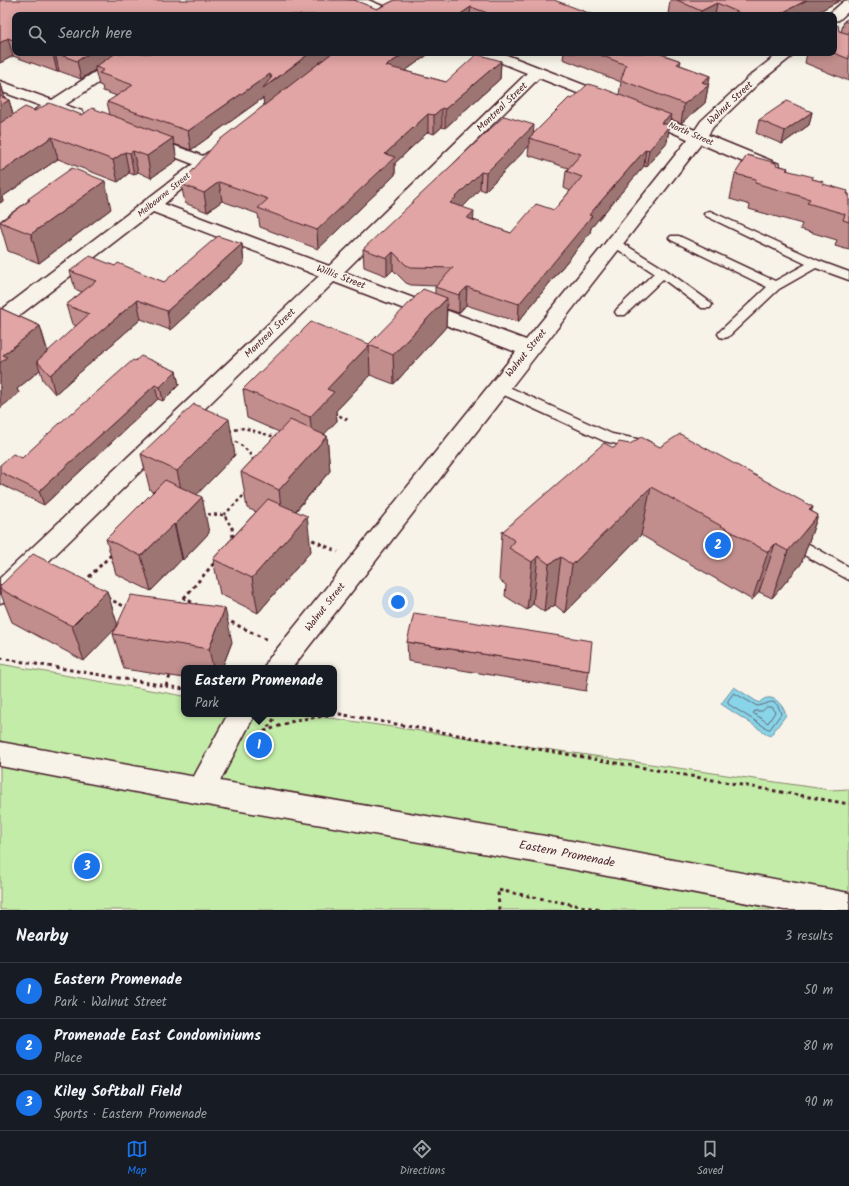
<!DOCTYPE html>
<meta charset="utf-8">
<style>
:root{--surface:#171b24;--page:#242831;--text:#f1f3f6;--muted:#9ea1a6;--line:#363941;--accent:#1a73e8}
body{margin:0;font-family:Kalam,sans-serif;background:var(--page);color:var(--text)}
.you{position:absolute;left:398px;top:602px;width:14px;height:14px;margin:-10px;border:3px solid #fff;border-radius:50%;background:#1a73e8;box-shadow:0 0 0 6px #1a73e833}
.badge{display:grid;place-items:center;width:26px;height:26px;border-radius:50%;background:var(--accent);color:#fff;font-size:13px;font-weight:700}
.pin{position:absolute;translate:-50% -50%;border:2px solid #fff;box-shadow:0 1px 4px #0006}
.popup{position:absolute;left:181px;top:665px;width:156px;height:52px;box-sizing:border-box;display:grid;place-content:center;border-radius:8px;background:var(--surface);filter:drop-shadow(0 1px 3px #0005);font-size:13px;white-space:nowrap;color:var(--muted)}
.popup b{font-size:15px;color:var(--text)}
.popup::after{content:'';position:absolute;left:50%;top:100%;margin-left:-8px;border:8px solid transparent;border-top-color:var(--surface)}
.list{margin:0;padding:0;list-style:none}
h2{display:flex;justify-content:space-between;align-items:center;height:52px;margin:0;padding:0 16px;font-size:17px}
h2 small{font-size:13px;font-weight:400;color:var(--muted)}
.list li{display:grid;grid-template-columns:26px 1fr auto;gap:12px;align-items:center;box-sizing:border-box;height:56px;padding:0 16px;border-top:1px solid var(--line)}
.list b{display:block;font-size:15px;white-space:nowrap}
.list p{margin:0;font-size:13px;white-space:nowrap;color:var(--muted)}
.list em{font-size:13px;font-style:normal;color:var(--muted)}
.icon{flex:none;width:22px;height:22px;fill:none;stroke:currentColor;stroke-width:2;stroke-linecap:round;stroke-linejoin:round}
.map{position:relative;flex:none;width:849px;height:910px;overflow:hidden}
.search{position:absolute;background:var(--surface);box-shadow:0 2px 10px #0003;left:12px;right:12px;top:12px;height:44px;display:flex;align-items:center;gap:10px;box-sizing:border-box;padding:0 14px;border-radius:8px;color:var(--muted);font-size:15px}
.sheet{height:220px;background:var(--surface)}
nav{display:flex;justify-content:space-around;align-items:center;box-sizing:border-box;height:56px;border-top:1px solid var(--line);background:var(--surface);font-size:11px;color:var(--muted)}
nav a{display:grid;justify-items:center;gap:2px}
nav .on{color:var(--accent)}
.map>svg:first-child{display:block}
.green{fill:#c3eca8;stroke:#86866a}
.water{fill:#88d4e8;stroke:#6f8c9c}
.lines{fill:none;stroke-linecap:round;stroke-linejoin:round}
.shore{stroke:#636777;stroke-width:1}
.lane-casing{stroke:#4a1f2b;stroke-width:3}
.street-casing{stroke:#4a1f2b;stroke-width:3}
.secondary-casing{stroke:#4a1f2b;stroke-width:3}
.path-far1{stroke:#4a1f2b;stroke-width:2.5;stroke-dasharray:3 3;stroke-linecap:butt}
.path{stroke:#4a1f2b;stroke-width:3;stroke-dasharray:3.5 3.5;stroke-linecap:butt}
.lane{fill:#f7f3e8;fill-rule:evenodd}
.street{fill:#f7f3e8;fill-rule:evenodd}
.secondary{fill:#f7f3e8;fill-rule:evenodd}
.wall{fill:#c18e8d;stroke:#4a1f2b;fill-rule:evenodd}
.shaded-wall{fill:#9d7473;stroke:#4a1f2b}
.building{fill:#e0a5a4;stroke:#4a1f2b}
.labels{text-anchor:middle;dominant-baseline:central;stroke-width:3.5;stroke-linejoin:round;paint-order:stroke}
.far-street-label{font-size:9px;fill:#4a1f2b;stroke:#f7f3e8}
.street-label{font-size:10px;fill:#4a1f2b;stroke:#f7f3e8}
.near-street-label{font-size:12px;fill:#4a1f2b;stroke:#f7f3e8}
</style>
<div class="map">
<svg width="849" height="910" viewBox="0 0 849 910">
<rect width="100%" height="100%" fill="#f7f3e8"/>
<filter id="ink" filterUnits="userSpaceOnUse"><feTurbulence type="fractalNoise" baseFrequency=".025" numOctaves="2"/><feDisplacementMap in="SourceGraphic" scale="8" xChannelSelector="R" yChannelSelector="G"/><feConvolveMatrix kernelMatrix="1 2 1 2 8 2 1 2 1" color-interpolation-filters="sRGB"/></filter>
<g filter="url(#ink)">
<path class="green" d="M0 664 184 696V714H302L831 790 849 789V910H0Z"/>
<path class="water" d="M734 687 759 703C770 691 782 702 786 715L770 736 721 704Z"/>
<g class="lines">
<g class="shore">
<path d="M734 693 757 706C769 704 776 695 781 714L770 729H768L728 704V701Z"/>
<path d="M767 707H771L775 712 768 723 753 713 755 711H762Z"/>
</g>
<g class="lane-casing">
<g id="lane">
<path d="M710 211 819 261 849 272V280L816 268 779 289 728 337 724 338 720 337 718 334 720 331 767 287 671 240 669 238 671 236H679L775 281 806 264 706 216 704 214 706 212Z"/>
<path d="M615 240 619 241 666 270 710 302 712 305 710 308H702L663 279 625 315H617L615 312 617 309 654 273 611 245 609 243 611 241Z"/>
<path d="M498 382 612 434 647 441 654 445 656 449 654 453 649 454 638 449 604 441 493 390 491 387 493 384Z"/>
<path d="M793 530 798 532 807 543 849 567V580L797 551 786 536 788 532Z"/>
</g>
</g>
<g class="street-casing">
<g id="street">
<path d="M349 0H368L397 12 399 15H380L351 3Z"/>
<path d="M849 0V11L839 20 834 21V15H828L829 14 844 1Z"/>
<path d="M124 53H141L139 56 65 105 82 111 84 114 82 117 76 119 55 112 6 143 0 145V133L41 106 0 91V81L52 100Z"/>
<path d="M482 53H502L615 97 617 100 615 103 609 105 603 103 539 78 344 272 526 340 598 252 688 139 637 117 635 114 637 111 643 109 649 111 695 130 701 121 751 75 779 53H796L761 81 713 127 708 135 779 164 781 168 779 172 773 173 767 172 701 144 292 668H264L268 660 516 352 334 282 9 600 0 603V578L319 276 153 212 7 325 0 327V311L193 164 141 144 139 141 141 138 147 136 153 138 203 156C209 151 212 150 220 151L222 155 164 204 329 266 527 73 484 56Z"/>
<path d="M228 714H255L210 800 200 804 190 800 186 791Z"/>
</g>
</g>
<g class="secondary-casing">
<path id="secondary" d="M0 742 167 772 545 836 849 893V910H784L545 864 167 798 0 766Z"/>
</g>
<g class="path-far1">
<path d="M334 413 348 420"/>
<path d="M229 431 244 428 275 437"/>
<path d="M230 439C241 444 250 451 254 462"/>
<path d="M202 514 224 515 232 528"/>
<path d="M224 515 246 493"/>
</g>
<g class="path">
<path d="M232 527 233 539"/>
<path d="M306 537 338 552"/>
<path d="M84 582 113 553"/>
<path d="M107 598 128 608"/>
<path d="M184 598 215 562"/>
<path d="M178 604 184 598 197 605"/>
<path d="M225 619 267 640"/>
<path d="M0 658 184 689"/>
<path d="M166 686 170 676"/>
<path d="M274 719 265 731 296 720 339 714 849 804"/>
<path d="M499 910 498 890 601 910"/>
</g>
<use href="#lane" class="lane"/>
<use href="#street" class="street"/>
<use href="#secondary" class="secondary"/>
</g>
<g class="wall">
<path d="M0 0 377 9 395 0 594 15H15V53H430L405 71 446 82 501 61 500 79 445 128 442 127 434 134 428 132 395 163V175L318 249 260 227 258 214 222 201 207 212 185 203 181 184 264 105 263 98 191 150 174 144 177 160 151 178 138 172 134 175 129 173 118 182 58 159 2 197 3 201 0 203 1 84 5 98 9 100 13 115 35 111 82 115H110L107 102 117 96 103 91 102 86 99 85 95 70 81 79 59 71 57 72 13 56 0 63Z"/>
<path d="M670 0H841L812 15H668Z"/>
<path d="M849 18V81L805 63 807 53H834L839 31 841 32 844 21Z"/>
<path d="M564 53H658L681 61 680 65 710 76 705 103 681 123 670 119 667 142 646 167 644 166 591 228 590 233 518 322 466 305 459 313 447 309 446 327 394 384 370 375 336 411 337 421 324 434 327 436 330 471 296 511 311 551 258 613 220 594 213 559 256 512 247 508 241 472 279 432 247 418 243 389 369 344 435 294V287L436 286 411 285 406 283 393 270 387 276 364 267 363 249 534 134 572 99 619 95 621 82 563 59ZM529 146 528 155 568 168 566 171 564 188 570 191 554 210 511 233 473 220 462 207 480 189 485 191Z"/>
<path d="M812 112 809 125 782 144 756 133 759 120Z"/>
<path d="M776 165 788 168 787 171 812 179 824 182 823 185 849 194V250L835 246 837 240 800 229 802 224 749 209 750 205 730 199 735 174Z"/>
<path d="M28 199 111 209 39 263 8 251 0 224V221L28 201Z"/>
<path d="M242 244 244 263 170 330 141 319 55 394 43 380 40 370 17 389 19 393 0 408V308L40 326 48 352 77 326 72 324 66 305 82 292 75 289 70 271 115 266 164 282Z"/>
<path d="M176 371 179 385 163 401 158 399 44 505 0 484V465L22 458 73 413Z"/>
<path d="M630 444 660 447 813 507 811 511 818 515 801 564 772 598 759 592 752 600 641 535 565 613 555 605 544 612 533 604 527 610 505 596 506 585 499 580 502 532 614 448Z"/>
<path d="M141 454 235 455 197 494 209 533 183 560 182 559 151 591 116 574 106 539 153 492 150 490Z"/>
<path d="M0 586 107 591 117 625 232 642 222 668H184V678L124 669 113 634 116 627 84 661 12 622 0 592Z"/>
<path d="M407 642 589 671 586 691 408 661Z"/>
</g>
<g class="shaded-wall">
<path d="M807 0H841L812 15H778Z"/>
<path d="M717 3 715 15H700L701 11Z"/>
<path d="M471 7 470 15H459Z"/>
<path d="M8 38 13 56 0 63V43Z"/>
<path d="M55 53 59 71 57 72 53 54Z"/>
<path d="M90 53H121L95 67V70L81 79 77 61Z"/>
<path d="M310 53H335L264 107 263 98 191 150 188 131 270 74 271 83Z"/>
<path d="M405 53H430L387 84 386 66Z"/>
<path d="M501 61 500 79 445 128V109Z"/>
<path d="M710 76 705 103 681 123 684 104 702 82Z"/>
<path d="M0 84H1L6 102 9 100 15 122 0 131Z"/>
<path d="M442 108V127L434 134V115Z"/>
<path d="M812 112 809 125 782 144 785 131Z"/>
<path d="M428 114V132L395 163V175L318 249 317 230 385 154Z"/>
<path d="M671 115 667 142 646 167 649 150 661 123Z"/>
<path d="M534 125 533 139 529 138V146L485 191 486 173Z"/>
<path d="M52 137 58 159 2 197 3 201 0 203V172Z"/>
<path d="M173 138 177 160 151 178 147 156Z"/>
<path d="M646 149 644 166 591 228 590 233 518 322 519 304 589 215Z"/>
<path d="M133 151 138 172 134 175 130 153Z"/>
<path d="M125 152 129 173 118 182 113 160Z"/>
<path d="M481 172 480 189 450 221V203Z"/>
<path d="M105 181 111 209 39 263 31 234Z"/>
<path d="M219 182 222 201 207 212 204 193Z"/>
<path d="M474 211 473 229 467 218Z"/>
<path d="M242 244 244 263 170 330 167 311Z"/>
<path d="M393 252V270L387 276V258Z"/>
<path d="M467 287 466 305 459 313V295Z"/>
<path d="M447 298 446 327 394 384 393 355Z"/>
<path d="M137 300 141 319 55 394 50 375Z"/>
<path d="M40 326 50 361H37L40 370 17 389 19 393 0 408V363L3 355Z"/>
<path d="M369 345 370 375 336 411 337 421 313 446 310 417 327 389Z"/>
<path d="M176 371 179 385 163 401 160 387Z"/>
<path d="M155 385 158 399 44 505 39 491Z"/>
<path d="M229 419 235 455 185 507 177 471Z"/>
<path d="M327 436 330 471 283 525 279 490Z"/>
<path d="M651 487 641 535 565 613 572 565Z"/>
<path d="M202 497 209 533 183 560 175 525Z"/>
<path d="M813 507 804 532 818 515 801 564 772 598 788 551 809 510Z"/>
<path d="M307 516 311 551 258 613 252 578Z"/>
<path d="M174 524 182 559 151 591 141 556Z"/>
<path d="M775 544 759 592 752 600 768 552Z"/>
<path d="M538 556 533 604 527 610 532 562Z"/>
<path d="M561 557 555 605 544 612 549 564Z"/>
<path d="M107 591 118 626 84 661 72 626Z"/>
<path d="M225 608 232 642 222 668H213L209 649Z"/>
</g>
<g class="building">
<path d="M0 0H354L377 9 395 0H554L594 15H493L471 7 459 15H15V41L8 38 0 43Z"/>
<path d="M677 0H807L778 15H744L717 3 701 11Z"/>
<path d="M849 18V23L844 21Z"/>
<path d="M838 25 839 31 849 34V59L834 53V27Z"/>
<path d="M50 53H90L77 61 55 53 53 54Z"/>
<path d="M116 53H310L262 89 272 77 270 74 188 131 107 102 133 85 99 73 104 70 95 67Z"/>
<path d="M332 53H405L386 66 446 82 477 54 501 61 445 109 442 108 434 115 428 114 385 154 395 157 317 230 258 208 268 199 219 182 204 193 181 184 218 141Z"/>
<path d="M595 53H658L681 61 677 64 710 76 702 82 709 85 684 104 621 80 626 65Z"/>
<path d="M588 84 602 88 671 115 661 123 670 125 649 150 646 149 589 215 592 216 519 304 467 287 459 295 435 287 453 268 411 267 406 265 393 252 387 258 363 249 504 116 534 125 486 173 481 172 450 203 474 211 467 218 511 233 536 204 554 210 582 177 566 171 581 154 529 138 569 98 572 99Z"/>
<path d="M0 96 9 100 0 106Z"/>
<path d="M787 101 812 112 785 131 759 120Z"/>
<path d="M49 103 82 115 92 108 173 138 147 156 133 151 130 153 125 152 113 160 52 137 0 172V123L25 107 35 111Z"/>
<path d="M747 155 776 163V165L788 168 786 170 813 177 812 179 824 182 823 184 848 191 847 194H849V222L843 220 845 214 807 203 810 199 755 183 756 179 735 174Z"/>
<path d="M72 168 105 181 31 234 0 222 30 200 28 199Z"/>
<path d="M218 236 242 244 167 311 137 300 50 375 37 361 89 314 66 305 96 281 70 271 90 256 115 266 118 263 164 282Z"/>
<path d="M423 289 447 298 393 355 369 345 327 389 334 392 310 417 243 389 311 322 369 344Z"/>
<path d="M0 308 40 326 3 355 7 357 0 363Z"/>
<path d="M141 356 176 371 160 387 155 385 39 491 0 472V465L13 454 22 458 72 412 73 413 133 360 135 361Z"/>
<path d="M194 404 229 419 177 471 141 454Z"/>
<path d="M290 420 327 436 279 490 241 472Z"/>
<path d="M680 434 813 507 809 510 818 515 788 551 775 544 768 552 651 487 572 565 561 557 549 564 538 556 532 562 509 548 515 541 502 532 604 443 614 448 619 442 630 444 641 437 660 447Z"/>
<path d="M165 480 202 497 175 525 174 524 141 556 106 539Z"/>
<path d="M268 499 307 516 252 578 213 559Z"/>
<path d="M33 554 107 591 72 626 0 589V586Z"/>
<path d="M131 595 225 608 209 649 113 634Z"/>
<path d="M414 613 592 641 589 671 407 642Z"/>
</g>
</g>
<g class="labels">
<g class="far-street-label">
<text transform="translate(691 134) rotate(23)">North Street</text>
<text transform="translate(164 195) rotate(-39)">Melbourne Street</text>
</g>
<g class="street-label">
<text transform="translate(730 103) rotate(-43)">Walnut Street</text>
<text transform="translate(502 107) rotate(-44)">Montreal Street</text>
<text transform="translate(341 277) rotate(21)">Willis Street</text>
<text transform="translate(270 333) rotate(-44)">Montreal Street</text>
<text transform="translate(526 353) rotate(-51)">Walnut Street</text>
<text transform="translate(325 607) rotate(-52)">Walnut Street</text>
</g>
<g class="near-street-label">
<text transform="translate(567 854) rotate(11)">Eastern Promenade</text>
</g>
</g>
</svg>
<div class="you"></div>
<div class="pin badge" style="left:259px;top:745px">1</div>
<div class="popup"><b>Eastern Promenade</b>Park</div>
<div class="pin badge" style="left:718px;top:545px">2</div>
<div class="pin badge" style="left:87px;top:866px">3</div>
<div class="search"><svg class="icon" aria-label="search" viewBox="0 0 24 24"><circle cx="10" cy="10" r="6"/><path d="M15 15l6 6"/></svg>Search here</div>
</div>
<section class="sheet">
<h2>Nearby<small>3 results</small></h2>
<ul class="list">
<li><span class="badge">1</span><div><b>Eastern Promenade</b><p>Park · Walnut Street</p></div><em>50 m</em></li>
<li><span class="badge">2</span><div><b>Promenade East Condominiums</b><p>Place</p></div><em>80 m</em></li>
<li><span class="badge">3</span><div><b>Kiley Softball Field</b><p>Sports · Eastern Promenade</p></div><em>90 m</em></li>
</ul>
</section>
<nav>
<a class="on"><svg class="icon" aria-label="map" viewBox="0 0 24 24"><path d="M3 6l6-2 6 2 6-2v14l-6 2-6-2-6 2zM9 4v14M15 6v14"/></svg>Map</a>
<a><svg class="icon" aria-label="directions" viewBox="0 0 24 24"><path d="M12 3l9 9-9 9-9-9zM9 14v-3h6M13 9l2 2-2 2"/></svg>Directions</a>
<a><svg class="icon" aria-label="saved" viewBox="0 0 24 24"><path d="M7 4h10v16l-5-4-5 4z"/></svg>Saved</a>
</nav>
